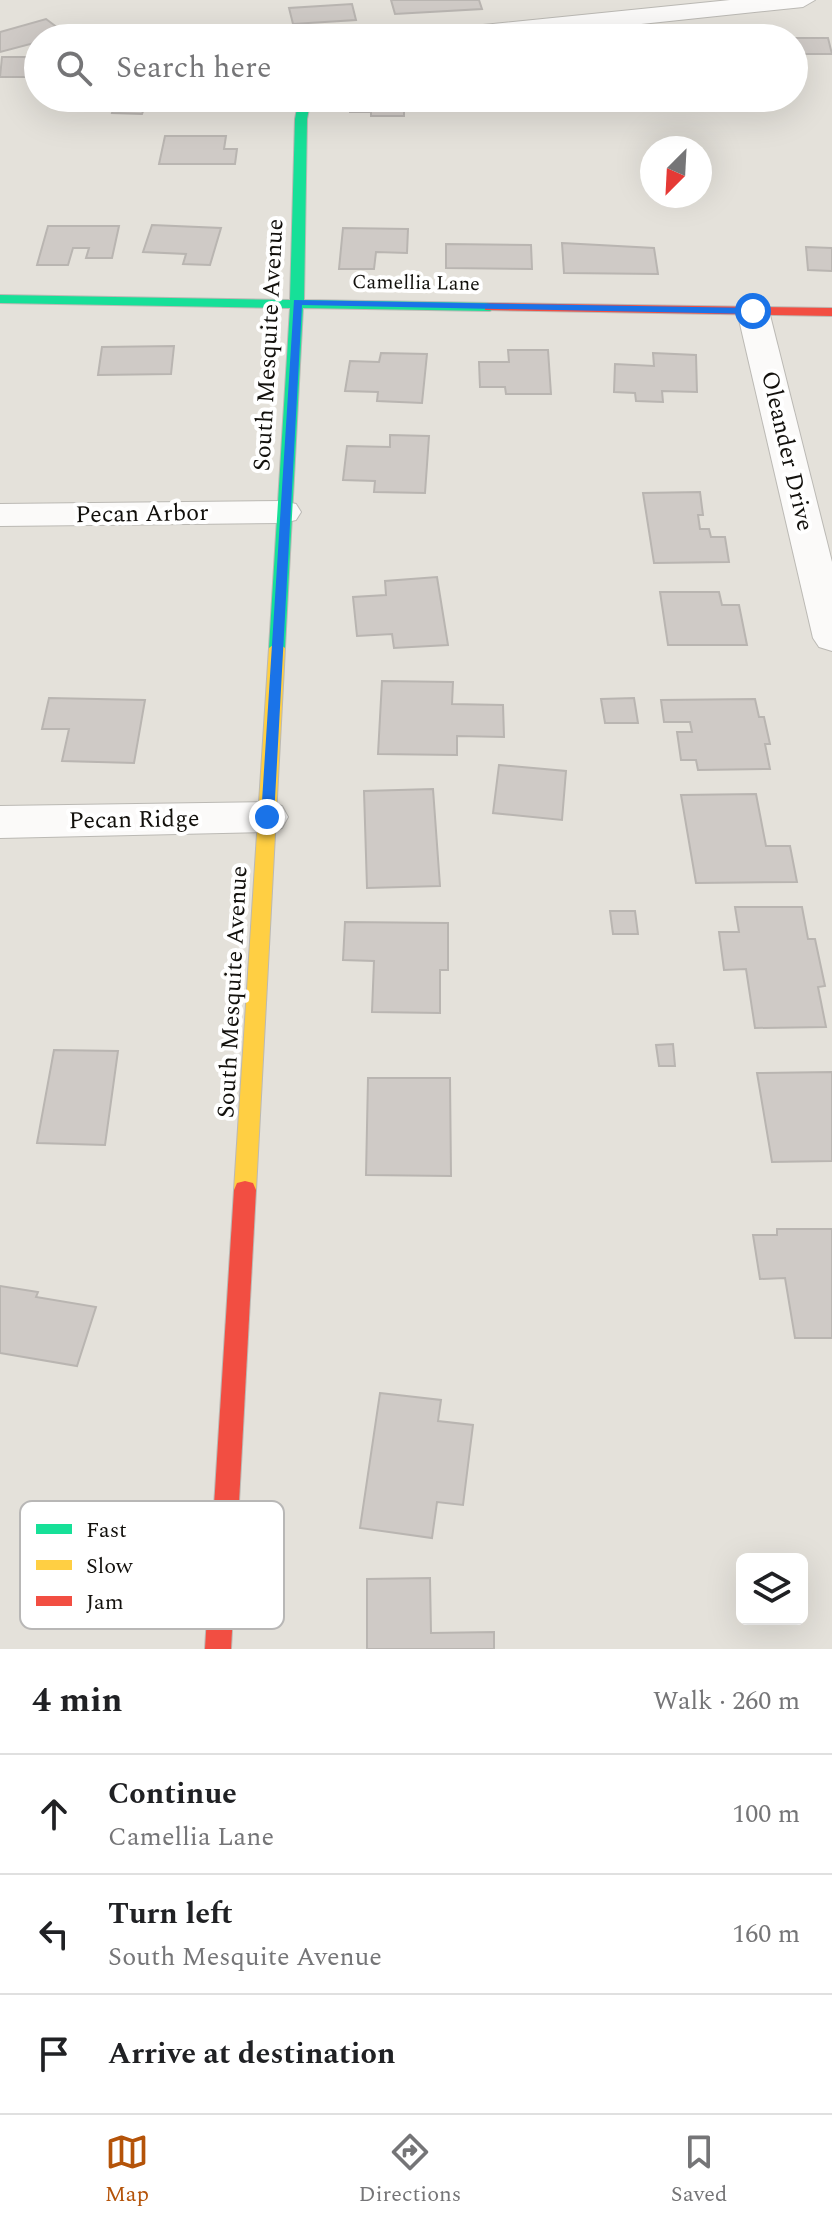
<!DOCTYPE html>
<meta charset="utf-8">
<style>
:root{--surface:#fff;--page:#f6f6f6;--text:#202124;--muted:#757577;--line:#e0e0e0;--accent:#b45309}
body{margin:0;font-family:Spectral,serif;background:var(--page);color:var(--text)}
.controls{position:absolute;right:24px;bottom:24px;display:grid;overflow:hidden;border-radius:12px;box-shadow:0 8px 32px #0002}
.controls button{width:72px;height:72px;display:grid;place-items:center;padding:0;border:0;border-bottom:2px solid var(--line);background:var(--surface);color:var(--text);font:40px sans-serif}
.compass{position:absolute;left:640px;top:136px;width:72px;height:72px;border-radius:50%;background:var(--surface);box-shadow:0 8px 32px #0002;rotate:204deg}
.stop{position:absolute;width:24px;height:24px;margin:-18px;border:6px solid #1a73e8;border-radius:50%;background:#fff}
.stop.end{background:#1a73e8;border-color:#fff;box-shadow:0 2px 8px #0008}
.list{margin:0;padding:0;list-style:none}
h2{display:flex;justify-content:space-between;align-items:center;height:104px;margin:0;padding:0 32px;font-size:34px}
h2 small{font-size:26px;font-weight:400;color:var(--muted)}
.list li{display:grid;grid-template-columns:52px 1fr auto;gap:24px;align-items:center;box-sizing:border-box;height:120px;padding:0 32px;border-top:2px solid var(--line)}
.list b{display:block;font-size:30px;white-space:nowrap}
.list p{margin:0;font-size:26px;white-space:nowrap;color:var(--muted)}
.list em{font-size:26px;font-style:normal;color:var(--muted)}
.icon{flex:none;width:44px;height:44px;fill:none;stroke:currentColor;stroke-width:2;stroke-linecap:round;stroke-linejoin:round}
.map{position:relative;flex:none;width:832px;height:1649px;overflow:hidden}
.search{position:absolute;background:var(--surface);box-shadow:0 8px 32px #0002;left:24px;right:24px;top:24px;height:88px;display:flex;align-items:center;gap:20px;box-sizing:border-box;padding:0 28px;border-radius:44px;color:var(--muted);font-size:30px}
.sheet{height:464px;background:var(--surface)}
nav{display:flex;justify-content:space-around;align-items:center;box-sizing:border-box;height:112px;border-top:2px solid var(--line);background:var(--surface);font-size:22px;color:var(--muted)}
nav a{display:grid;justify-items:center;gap:4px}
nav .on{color:var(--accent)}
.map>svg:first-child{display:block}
.building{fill:#cfcac6;stroke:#b9b5b1;stroke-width:2}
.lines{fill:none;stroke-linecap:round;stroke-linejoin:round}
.street-casing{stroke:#bbb9b4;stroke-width:2}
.fast-casing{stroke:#bbb9b4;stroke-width:2}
.slow-casing{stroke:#bbb9b4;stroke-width:2}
.jam-casing{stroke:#bbb9b4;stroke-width:2}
.street{fill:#fbfaf9;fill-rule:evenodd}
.fast{fill:#16e098;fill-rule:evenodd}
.slow{fill:#ffcf43;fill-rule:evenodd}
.jam{fill:#f24e42;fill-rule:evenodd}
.route{fill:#1a73e8}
.labels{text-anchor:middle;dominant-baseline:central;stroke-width:8;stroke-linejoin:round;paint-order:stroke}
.far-street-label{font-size:20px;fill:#12100c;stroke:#fff}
.street-label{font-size:24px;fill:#12100c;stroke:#fff}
.key{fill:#fff;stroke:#b8b7b6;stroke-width:2}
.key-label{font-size:22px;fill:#12100c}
</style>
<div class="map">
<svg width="832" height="1649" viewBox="0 0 832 1649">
<rect width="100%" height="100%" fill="#e4e1da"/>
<g class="building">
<path d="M391 0H479L482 9 395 14Z"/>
<path d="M352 4 356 20 293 24 289 8Z"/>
<path d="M46 19 66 34 38 38V42L0 52V32Z"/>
<path d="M764 38H828L832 54H799L800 60H794V38Z"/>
<path d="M2 57H38V77H0Z"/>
<path d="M117 98H148L142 114 112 113Z"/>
<path d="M350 98H434V109H404V116H371V112H350Z"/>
<path d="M165 136H226L224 149H237L235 164H159Z"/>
<path d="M152 225 221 228 210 265 183 264 186 254 143 252Z"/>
<path d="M48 226H119L112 258H86L89 248H73L68 265H37Z"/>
<path d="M343 228 408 229 407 253 376 252 374 269H339Z"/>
<path d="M562 243 654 248 658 274 564 273Z"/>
<path d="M446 244 531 245 532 269 446 268Z"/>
<path d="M806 247 832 248V271L808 270Z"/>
<path d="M174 346 171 374 98 375 102 347Z"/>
<path d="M508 350H548L551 394H506L505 387H480L479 362H509Z"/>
<path d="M381 353 427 354 422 403 377 401 378 392 345 391 350 361 379 362Z"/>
<path d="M653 353 696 355 697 392 662 391 663 402 636 401 635 393 614 392 615 364 654 366Z"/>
<path d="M390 435 429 436 425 493 374 492 375 481 343 480 347 446 390 447Z"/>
<path d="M700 492 703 515H698L700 529H709L711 537H725L729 562 654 563 643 493Z"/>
<path d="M437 577 448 645 394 648 392 634 357 636 353 597 386 595 385 581Z"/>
<path d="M660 592H719L722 605H739L747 645H668Z"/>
<path d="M382 681 453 682 452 704 503 705 504 737 457 736V755L378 754Z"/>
<path d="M49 698 145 700 134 763 62 761 69 729H42Z"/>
<path d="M634 698 638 723H605L601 699Z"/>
<path d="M755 699 759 717H764L770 744H765L770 769 698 770 696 760H681L677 732H692L690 722H664L661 700Z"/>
<path d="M499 765 566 771 562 820 493 813Z"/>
<path d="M433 789 440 886 367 888 364 791Z"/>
<path d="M756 794 766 846H790L797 882 696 883 681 795Z"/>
<path d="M735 907H802L808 939H815L825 986 818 987 826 1027 755 1028 746 969 724 970 719 932H739Z"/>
<path d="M610 911H635L638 934H613Z"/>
<path d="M345 922 448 923V970H440V1013L372 1012 374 961 343 960Z"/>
<path d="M673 1044 675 1066H659L656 1045Z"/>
<path d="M54 1050 118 1051 105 1145 37 1143Z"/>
<path d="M832 1072V1161L772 1162 757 1073Z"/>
<path d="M368 1078H450L451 1176 366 1175Z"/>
<path d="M777 1229H832V1338H795L785 1278 760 1279 753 1235H777Z"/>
<path d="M0 1286 38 1292 36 1297 96 1307 77 1366 0 1353Z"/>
<path d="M380 1393 441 1400 438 1421 473 1425 463 1505 437 1502 432 1538 360 1528Z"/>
<path d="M430 1578 431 1633 494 1632V1649H367V1579Z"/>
</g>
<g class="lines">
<g class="street-casing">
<g id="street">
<path d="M730 0H815L803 7 509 38H421L434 30Z"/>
<path d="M753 302 764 304 769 311 832 562V651L819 647 813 638 737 311 742 304Z"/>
<path d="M283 501 296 504 301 512 296 520 283 523 0 526V504Z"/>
<path d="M267 802 282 806 288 817 282 828 267 832 0 838V806Z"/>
</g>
</g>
<g class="fast-casing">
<path id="fast" d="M299 98H311L307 119 304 300 490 303 497 307 490 311 303 308 285 648 277 654 269 648 290 308 0 303V295L290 300 295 119Z"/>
</g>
<g class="slow-casing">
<path id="slow" d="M277 642 285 648 256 1190 253 1197 245 1199 237 1197 234 1190 269 648Z"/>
</g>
<g class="jam-casing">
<g id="jam">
<path d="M490 303 832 308V316L485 310V304Z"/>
<path d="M245 1181 253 1183 256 1190 231 1649H205L234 1190 237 1183Z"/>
</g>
</g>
<use href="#street" class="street"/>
<use href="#fast" class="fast"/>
<use href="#slow" class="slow"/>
<use href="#jam" class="jam"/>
</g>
<path class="route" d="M294 300 753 308 758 311 753 314 302 305 274 817 267 822 261 817Z"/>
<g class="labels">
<g class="far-street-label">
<text transform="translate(416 283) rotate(1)">Camellia Lane</text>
</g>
<g class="street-label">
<text transform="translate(269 345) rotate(-87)">South Mesquite Avenue</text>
<text transform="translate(787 451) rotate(77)">Oleander Drive</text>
<text transform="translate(142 514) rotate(-1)">Pecan Arbor</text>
<text transform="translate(134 820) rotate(-1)">Pecan Ridge</text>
<text transform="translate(233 992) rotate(-87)">South Mesquite Avenue</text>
</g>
</g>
<rect x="20" y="1501" width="264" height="128" rx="12" class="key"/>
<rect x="36" y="1524" width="36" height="10" fill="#16e098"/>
<rect x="36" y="1560" width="36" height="10" fill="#ffcf43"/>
<rect x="36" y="1596" width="36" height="10" fill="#f24e42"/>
<g class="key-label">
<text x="86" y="1537">Fast</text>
<text x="86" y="1573">Slow</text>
<text x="86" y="1609">Jam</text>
</g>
</svg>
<div class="controls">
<button><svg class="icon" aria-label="layers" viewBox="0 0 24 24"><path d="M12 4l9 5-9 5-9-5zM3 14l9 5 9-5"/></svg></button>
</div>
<svg class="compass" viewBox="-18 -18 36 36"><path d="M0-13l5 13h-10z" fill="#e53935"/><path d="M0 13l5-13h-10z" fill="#757577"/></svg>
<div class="stop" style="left:753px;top:311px"></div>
<div class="stop end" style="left:267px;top:817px"></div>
<div class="search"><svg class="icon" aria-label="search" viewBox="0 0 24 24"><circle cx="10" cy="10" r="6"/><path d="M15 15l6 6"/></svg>Search here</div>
</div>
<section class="sheet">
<h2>4 min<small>Walk · 260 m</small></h2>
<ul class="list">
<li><svg class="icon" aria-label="ahead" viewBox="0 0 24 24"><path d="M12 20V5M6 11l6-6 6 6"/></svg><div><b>Continue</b><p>Camellia Lane</p></div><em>100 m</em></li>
<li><svg class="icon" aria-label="left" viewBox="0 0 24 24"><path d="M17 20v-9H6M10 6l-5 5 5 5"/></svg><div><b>Turn left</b><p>South Mesquite Avenue</p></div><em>160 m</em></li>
<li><svg class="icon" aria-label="arrive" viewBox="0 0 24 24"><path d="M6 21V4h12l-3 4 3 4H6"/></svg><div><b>Arrive at destination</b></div></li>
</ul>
</section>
<nav>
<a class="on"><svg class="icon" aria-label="map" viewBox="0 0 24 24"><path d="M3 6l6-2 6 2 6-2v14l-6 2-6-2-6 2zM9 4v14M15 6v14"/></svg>Map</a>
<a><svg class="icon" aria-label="directions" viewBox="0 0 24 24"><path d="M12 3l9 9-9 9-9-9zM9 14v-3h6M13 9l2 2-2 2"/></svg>Directions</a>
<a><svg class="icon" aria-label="saved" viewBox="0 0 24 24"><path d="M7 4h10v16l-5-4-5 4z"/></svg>Saved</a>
</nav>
